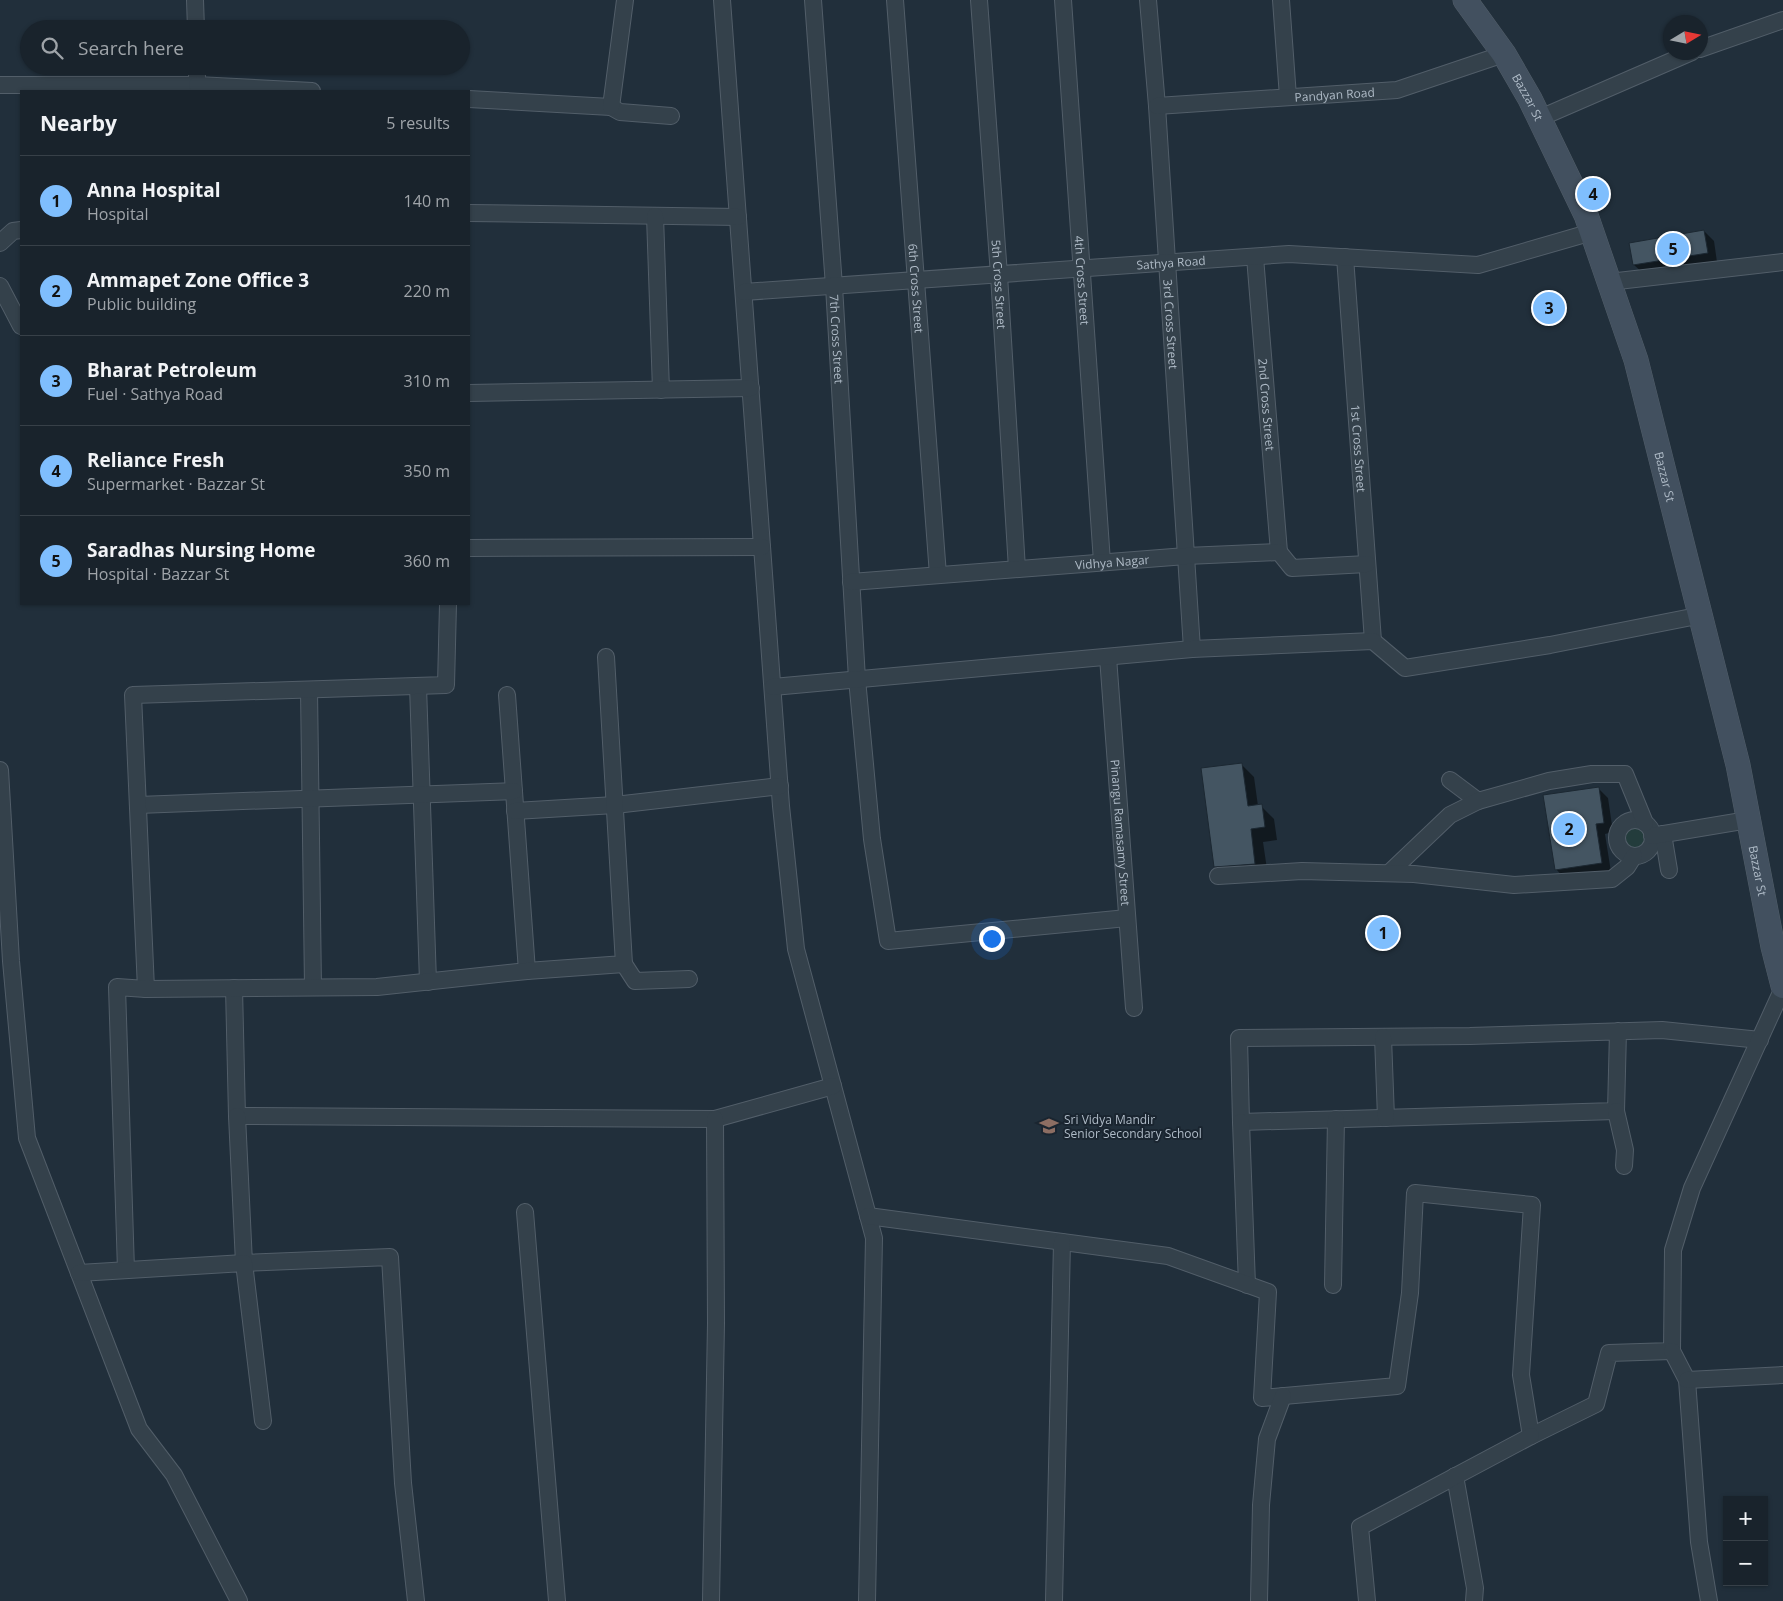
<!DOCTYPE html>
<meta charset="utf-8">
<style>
:root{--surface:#19232c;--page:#262f38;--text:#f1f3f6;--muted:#9fa4a9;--line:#374048;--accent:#7fbefd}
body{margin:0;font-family:"Open Sans",sans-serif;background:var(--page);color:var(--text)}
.controls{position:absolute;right:15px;bottom:15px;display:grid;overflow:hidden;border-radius:0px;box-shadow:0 1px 4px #0004}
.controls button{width:45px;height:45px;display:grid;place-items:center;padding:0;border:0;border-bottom:1px solid var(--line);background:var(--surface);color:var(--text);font:25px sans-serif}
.compass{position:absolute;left:1663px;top:15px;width:45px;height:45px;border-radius:50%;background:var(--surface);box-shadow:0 1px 4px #0004;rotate:80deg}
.you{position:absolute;left:991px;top:938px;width:18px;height:18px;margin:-12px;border:4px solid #fff;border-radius:50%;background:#1a73e8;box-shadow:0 0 0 8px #1a73e833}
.badge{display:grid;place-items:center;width:32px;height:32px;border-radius:50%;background:var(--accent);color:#111;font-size:16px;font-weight:700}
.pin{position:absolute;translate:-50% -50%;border:2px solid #fff;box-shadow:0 1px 5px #0006}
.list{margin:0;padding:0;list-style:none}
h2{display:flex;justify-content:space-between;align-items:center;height:65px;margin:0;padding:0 20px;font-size:21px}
h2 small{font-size:16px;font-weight:400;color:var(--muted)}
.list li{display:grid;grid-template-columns:32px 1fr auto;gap:15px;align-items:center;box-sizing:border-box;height:90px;padding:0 20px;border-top:1px solid var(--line)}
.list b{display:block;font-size:19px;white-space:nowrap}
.list p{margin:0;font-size:16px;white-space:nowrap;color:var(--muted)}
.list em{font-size:16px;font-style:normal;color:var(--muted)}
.icon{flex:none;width:28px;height:28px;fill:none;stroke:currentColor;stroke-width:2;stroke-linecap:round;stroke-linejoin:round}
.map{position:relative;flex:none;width:1783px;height:1601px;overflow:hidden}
.search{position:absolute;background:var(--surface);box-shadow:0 1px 4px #0004;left:20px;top:20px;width:450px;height:55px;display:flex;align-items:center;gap:12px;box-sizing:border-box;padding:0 18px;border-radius:28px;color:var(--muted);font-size:19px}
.panel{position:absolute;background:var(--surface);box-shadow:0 1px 4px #0004;left:20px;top:90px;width:450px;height:515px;border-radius:0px}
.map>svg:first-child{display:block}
.green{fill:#233c3c}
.shadow{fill:#0007}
.building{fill:#445562;stroke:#1c2832}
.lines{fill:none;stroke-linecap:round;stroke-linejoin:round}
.minor-casing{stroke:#525e69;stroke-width:18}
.secondary-casing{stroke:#525e69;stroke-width:25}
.minor{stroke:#34414b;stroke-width:16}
.secondary{stroke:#42505f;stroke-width:24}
.labels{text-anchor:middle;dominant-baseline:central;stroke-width:4;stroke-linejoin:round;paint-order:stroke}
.street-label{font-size:12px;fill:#afbbc7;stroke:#1a2530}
.poi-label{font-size:12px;fill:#afbbc7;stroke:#1a2530;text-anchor:start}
</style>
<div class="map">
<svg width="1783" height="1601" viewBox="0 0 1783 1601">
<rect width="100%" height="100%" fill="#212f3b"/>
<circle class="green" cx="1634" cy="838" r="12"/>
<g class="shadow">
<path d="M1704 231 1714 241 1717 262 1644 274 1634 265Z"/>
<path d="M1241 764 1254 777 1258 806H1261L1274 819 1277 840 1263 842 1268 876 1228 880 1215 866Z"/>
<path d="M1598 788 1608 798 1613 832 1605 834 1611 872 1565 879 1556 869Z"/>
</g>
<g class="building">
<path d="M1704 230 1708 253 1633 265 1629 243Z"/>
<path d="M1242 763 1248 806 1262 804 1265 827 1251 829 1255 864 1214 867 1201 768Z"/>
<path d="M1599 787 1604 823 1596 824 1602 863 1555 870 1543 795Z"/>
</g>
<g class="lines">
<g class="minor-casing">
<g id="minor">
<path d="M195 0 196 29"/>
<path d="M722 0 781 806 796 949 874 1238 867 1601"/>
<path id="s1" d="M813 0 834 286 857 679 872 839 888 941 1127 918"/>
<path id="s2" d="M895 0 938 575"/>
<path id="s3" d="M979 0 999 275 1017 569"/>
<path id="s4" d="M1063 0 1102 562"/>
<path id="s5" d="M1148 0 1157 106 1192 649"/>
<path d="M1281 0 1288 97"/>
<path d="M1700 49 1783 20"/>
<path d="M0 85H197V66"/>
<path d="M197 85 312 91"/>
<path d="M469 99 611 107 620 112 671 116"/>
<path id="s6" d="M1157 106 1397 90 1504 54"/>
<path d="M611 107 625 0"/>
<path d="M1540 118 1692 52"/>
<path d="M469 213 738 217"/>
<path d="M655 216 661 390"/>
<path d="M0 243 13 231 21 230"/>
<path id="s7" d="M1255 257 1279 552"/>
<path id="s8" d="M1345 257 1373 641"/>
<path d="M1609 282 1783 262"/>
<path d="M0 286 21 326"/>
<path id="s9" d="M744 292 1289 254 1478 265 1592 232"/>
<path d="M469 393 751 388"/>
<path d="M469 548 762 547"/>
<path id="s10" d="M851 582 1186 556 1279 552 1292 568 1367 564"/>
<path id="s11" d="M1108 657 1134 1008"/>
<path d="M418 686 428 982"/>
<path d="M773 687 1192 649 1373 641 1405 668 1550 645 1702 615"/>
<path d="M309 690 313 987"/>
<path d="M507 695 527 971"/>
<path d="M0 770 11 961 27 1138 139 1429 174 1475 239 1601"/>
<path d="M1450 780 1478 801"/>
<path d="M138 805 514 791"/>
<path d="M515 811 615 805 780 786"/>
<circle cx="1635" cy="838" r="18"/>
<path d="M1663 834 1669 870"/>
<path d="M1652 836 1748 820"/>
<path d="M1389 873 1450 815 1478 801 1549 781 1592 774H1625L1645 823"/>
<path d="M1218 876 1302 871 1414 874 1514 885 1612 879 1627 867 1634 856"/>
<path d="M624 964 635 981 689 979"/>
<path d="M234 988 237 1116 715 1119 833 1086"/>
<path d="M146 989 133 695 446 685 448 604"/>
<path d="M1618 1031 1616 1111 1241 1122 1239 1038 1470 1036 1662 1030 1760 1040"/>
<path d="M1383 1037 1386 1118"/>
<path d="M1616 1111 1625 1150 1624 1166"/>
<path d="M237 1116 244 1263 390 1257 403 1483 416 1601"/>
<path d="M1241 1122 1247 1285"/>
<path d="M525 1212 557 1601"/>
<path d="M868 1216 1168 1256 1268 1292 1262 1398 1397 1386 1410 1293 1415 1193 1532 1205 1521 1375 1531 1436 1596 1404 1609 1353 1672 1351 1673 1250 1692 1188 1783 988"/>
<path d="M126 1270 117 987 146 989 377 987 527 971 624 964 606 657"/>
<path d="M79 1273 244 1263 263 1421"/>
<path d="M1333 1285 1336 1119"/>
<path d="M1672 1351 1687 1380 1699 1542 1709 1601"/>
<path d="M1687 1380 1783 1375"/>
<path d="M1455 1476 1475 1588 1474 1601"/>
<path d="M711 1601 716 1323 715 1119"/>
<path d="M1054 1601 1062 1242"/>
<path d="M1259 1601 1261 1505 1267 1439 1283 1396"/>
<path d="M1367 1601 1360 1527 1531 1436"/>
</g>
</g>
<g class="secondary-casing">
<g id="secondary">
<path id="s12" d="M1465 0 1504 54 1530 99 1586 215 1636 360 1738 765 1773 947 1783 986"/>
</g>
</g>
<use href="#minor" class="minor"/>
<use href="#secondary" class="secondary"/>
</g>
<defs>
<g id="school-bare" transform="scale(1.5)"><path d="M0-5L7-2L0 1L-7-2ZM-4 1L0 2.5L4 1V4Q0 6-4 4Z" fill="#8d6e63" stroke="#1a2530" stroke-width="2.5" paint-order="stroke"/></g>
</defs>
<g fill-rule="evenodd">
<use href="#school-bare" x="1049" y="1126"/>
</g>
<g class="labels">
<g class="street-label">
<text stroke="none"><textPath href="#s6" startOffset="178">Pandyan Road</textPath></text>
<text stroke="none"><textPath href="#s12" startOffset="116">Bazzar St</textPath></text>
<text stroke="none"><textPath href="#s9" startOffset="428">Sathya Road</textPath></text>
<text stroke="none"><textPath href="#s4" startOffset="281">4th Cross Street</textPath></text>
<text stroke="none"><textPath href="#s3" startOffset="285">5th Cross Street</textPath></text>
<text stroke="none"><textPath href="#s2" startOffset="289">6th Cross Street</textPath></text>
<text stroke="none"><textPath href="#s5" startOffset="325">3rd Cross Street</textPath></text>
<text stroke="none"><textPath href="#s1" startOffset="340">7th Cross Street</textPath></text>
<text stroke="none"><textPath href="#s7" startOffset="148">2nd Cross Street</textPath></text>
<text stroke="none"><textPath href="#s8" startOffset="192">1st Cross Street</textPath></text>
<text stroke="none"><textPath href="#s12" startOffset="521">Bazzar St</textPath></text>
<text stroke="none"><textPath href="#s10" startOffset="262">Vidhya Nagar</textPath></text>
<text stroke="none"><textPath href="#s11" startOffset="176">Pinangu Ramasamy Street</textPath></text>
<text stroke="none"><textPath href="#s12" startOffset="926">Bazzar St</textPath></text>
</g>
<g class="poi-label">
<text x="1064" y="1119">Sri Vidya Mandir<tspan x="1064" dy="14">Senior Secondary School</tspan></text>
</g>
</g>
</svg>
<div class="controls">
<button>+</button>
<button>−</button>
</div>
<svg class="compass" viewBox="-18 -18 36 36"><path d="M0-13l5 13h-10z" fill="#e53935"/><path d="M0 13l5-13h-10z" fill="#9fa4a9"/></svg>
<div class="you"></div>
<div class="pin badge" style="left:1383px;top:933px">1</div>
<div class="pin badge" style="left:1569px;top:829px">2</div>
<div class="pin badge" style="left:1549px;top:308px">3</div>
<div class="pin badge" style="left:1593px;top:194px">4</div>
<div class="pin badge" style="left:1673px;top:249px">5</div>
<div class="search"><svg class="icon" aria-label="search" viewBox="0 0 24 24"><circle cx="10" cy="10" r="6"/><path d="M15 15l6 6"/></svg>Search here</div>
<section class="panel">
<h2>Nearby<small>5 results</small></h2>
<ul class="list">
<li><span class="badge">1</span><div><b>Anna Hospital</b><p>Hospital</p></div><em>140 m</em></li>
<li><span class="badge">2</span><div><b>Ammapet Zone Office 3</b><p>Public building</p></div><em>220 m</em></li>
<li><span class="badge">3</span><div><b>Bharat Petroleum</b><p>Fuel · Sathya Road</p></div><em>310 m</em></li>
<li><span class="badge">4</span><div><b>Reliance Fresh</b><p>Supermarket · Bazzar St</p></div><em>350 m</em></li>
<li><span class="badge">5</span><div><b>Saradhas Nursing Home</b><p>Hospital · Bazzar St</p></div><em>360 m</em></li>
</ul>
</section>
</div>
